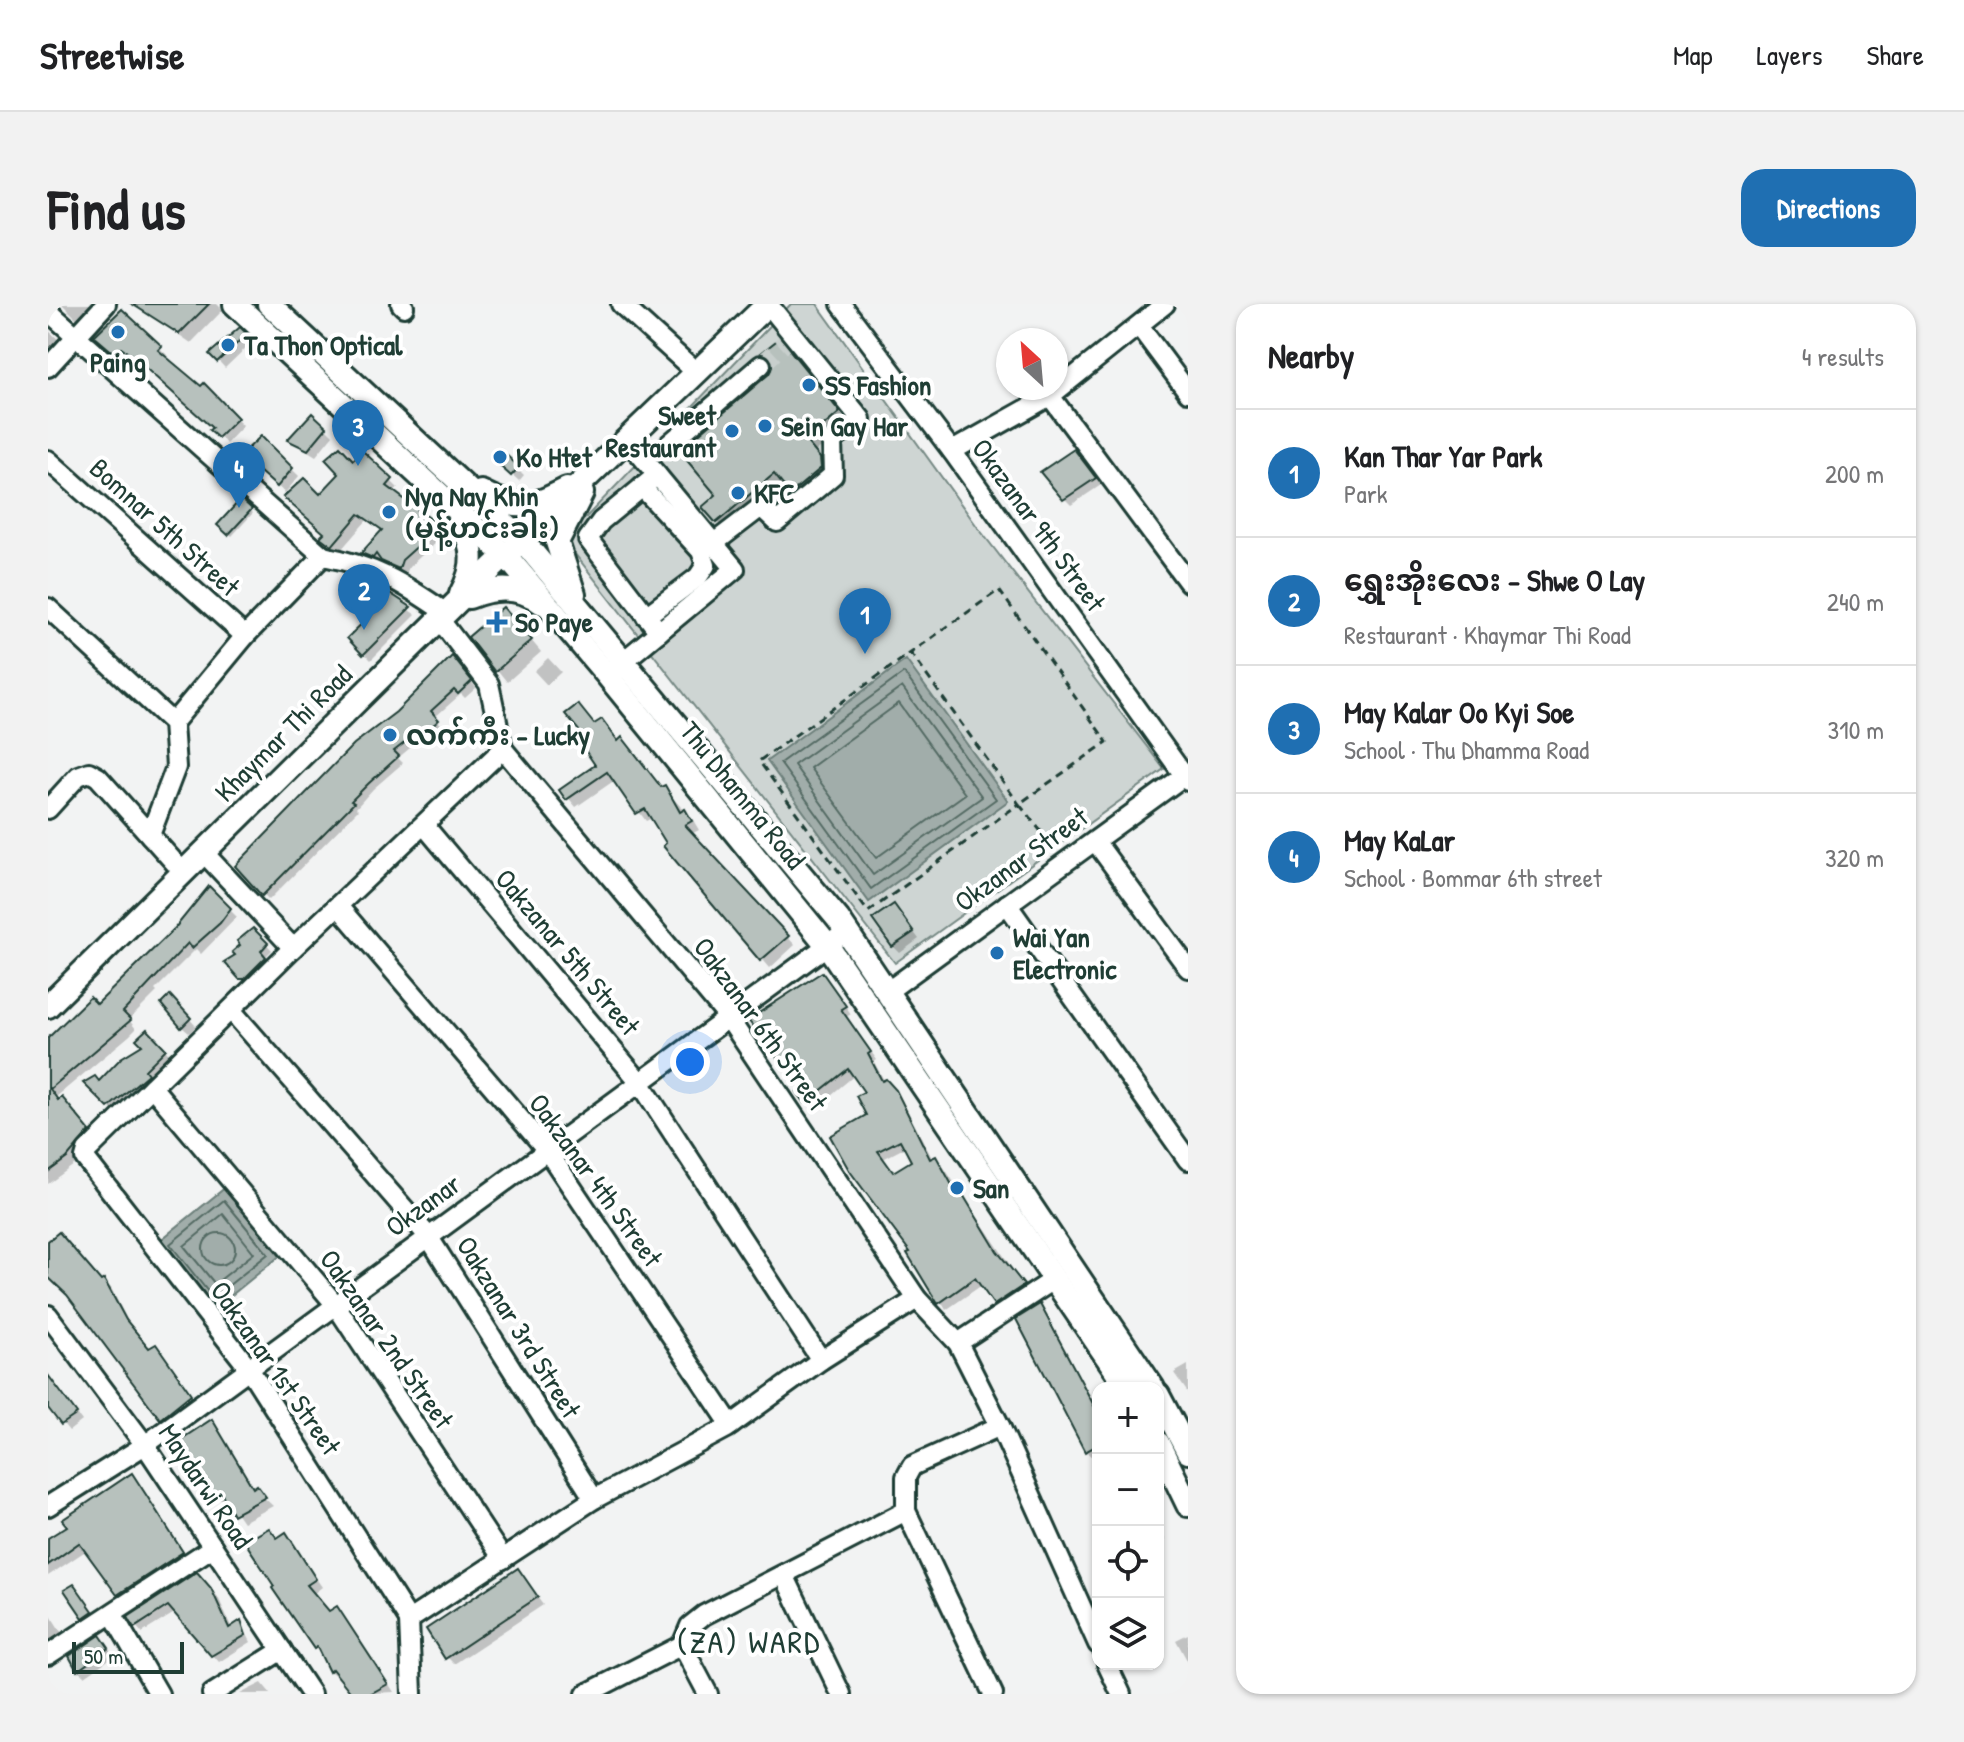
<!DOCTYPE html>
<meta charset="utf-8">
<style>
:root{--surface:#fff;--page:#f2f2f2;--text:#202124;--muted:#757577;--line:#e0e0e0;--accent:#1f6fb2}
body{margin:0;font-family:"Patrick Hand","Noto Sans Myanmar",sans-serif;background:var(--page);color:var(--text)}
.controls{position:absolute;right:24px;bottom:24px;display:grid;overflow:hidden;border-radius:16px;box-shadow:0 2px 6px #0004}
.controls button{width:72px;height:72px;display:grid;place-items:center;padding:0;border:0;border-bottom:2px solid var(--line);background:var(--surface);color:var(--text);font:40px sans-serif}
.compass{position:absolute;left:948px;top:24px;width:72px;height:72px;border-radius:50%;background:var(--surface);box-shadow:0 2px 6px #0004;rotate:334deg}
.scale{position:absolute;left:24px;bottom:20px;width:112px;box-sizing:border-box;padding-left:8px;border:4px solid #1f3d34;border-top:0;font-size:22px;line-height:28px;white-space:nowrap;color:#1f3d34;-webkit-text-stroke:6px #fff;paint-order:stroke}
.you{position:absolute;left:642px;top:758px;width:28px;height:28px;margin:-20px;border:6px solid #fff;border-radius:50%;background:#1a73e8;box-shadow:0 0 0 12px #1a73e833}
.badge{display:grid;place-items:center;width:52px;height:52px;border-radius:50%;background:var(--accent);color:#fff;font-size:26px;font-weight:700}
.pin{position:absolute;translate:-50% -66px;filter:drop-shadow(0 2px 4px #0008)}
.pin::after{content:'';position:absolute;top:42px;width:28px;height:24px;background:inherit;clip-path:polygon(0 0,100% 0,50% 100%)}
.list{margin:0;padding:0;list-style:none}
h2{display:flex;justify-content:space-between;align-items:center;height:104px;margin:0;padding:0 32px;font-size:34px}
h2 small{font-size:26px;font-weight:400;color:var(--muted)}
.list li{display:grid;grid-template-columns:52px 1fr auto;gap:24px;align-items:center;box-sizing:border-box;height:128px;padding:0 32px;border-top:2px solid var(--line)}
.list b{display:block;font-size:30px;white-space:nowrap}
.list p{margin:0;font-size:26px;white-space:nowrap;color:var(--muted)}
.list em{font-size:26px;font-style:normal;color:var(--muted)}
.icon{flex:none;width:44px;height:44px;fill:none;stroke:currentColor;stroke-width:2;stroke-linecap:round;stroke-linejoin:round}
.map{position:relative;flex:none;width:1140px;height:1390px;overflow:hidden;border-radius:24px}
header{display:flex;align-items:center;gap:48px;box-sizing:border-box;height:112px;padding:0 40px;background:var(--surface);border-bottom:2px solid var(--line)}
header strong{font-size:38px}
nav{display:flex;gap:44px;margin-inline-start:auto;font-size:28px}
.intro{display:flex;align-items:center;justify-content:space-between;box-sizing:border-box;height:192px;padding:0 48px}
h1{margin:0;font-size:56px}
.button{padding:20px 36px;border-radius:24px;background:var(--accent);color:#fff;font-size:28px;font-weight:700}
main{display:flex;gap:48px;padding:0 48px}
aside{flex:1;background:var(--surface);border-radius:24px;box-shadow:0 2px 6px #0004}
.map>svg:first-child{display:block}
.green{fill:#ced5d3;stroke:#768984;stroke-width:2}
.water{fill:#a1adaa;stroke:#6d807b;stroke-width:2}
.shadow{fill:#0003;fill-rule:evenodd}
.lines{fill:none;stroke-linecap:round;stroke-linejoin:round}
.shore{stroke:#536a63;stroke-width:2}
.building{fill:#b7c1bd;stroke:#1f3d34;stroke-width:2;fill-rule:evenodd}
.minor-tunnel{stroke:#c8cfcd;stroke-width:18;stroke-dasharray:18 9;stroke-linecap:butt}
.minor-casing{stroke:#1f3d34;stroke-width:24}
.major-casing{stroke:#1f3d34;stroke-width:28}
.path{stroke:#1f3d34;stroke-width:3;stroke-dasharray:8 6;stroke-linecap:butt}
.minor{stroke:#fff;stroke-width:18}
.major{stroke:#fff;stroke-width:22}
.poi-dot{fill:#1f6fb2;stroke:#fff;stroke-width:3}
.labels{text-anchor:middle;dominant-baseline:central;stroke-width:8;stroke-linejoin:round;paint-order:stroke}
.poi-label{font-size:28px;font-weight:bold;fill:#1f3d34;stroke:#fff;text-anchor:start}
.street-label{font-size:28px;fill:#1f3d34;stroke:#fff}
.quarter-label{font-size:32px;letter-spacing:2px;fill:#1f3d34;stroke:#fff}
</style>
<header>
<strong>Streetwise</strong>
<nav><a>Map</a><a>Layers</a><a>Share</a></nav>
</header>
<div class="intro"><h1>Find us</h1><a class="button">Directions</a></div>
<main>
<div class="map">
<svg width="1140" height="1390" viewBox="0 0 1140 1390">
<rect width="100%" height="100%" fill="#f2f3f3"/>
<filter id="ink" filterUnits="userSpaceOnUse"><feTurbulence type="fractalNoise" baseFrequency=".0125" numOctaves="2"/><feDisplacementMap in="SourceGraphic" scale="16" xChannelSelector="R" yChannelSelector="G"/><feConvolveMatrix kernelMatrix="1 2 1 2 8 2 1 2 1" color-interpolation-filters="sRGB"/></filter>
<g filter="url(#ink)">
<path class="green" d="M743 0H769L928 221 1116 465 847 659 516 236Z"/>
<g class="water">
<path d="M858 356 960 497 821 598 719 457Z"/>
<path d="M178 883 233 951 164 1007 109 939Z"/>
</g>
<g class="shadow">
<path d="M14 0H47L31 17Z"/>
<path d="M87 0H169L175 6 143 39Z"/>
<path d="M74 8 119 51 117 53 153 85 156 82 195 122 178 140 166 124 81 50 75 56 56 39Z"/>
<path d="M0 26 14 39 0 56Z"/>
<path d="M192 26 204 38 177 64 164 50Z"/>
<path d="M742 47 801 120 767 148 782 167 755 199 737 180 680 228 669 218 671 192 716 77 727 60 716 49Z"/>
<path d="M278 124 285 131 268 152 242 136Z"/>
<path d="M213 135 251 172 237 189 203 158Z"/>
<path d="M452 148 476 171 471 177 446 154Z"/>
<path d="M315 150 350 184 345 189 397 230 361 263 358 270 316 249 336 227 319 216 292 247 281 239 272 192Z"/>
<path d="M1033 154 1053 181 1023 201 1017 195Z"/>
<path d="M193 198 205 209 184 232 172 221Z"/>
<path d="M331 285 368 311 323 356 302 334 331 306Z"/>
<path d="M466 316 493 348 459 378 423 333Z"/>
<path d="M500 354 513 368 499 381 486 367Z"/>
<path d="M410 360 428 384 417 394 413 390 387 413 395 423 378 438 374 434 350 454 355 459 325 485 308 504 310 506 221 596 190 562Z"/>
<path d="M554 417 645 516 651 526 643 530 747 641 722 664 618 542 621 539 604 514 598 517 567 476 528 503 514 486 550 462 547 422Z"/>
<path d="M161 585 189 613 153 650 148 645 107 686 109 688 81 716 88 725 81 732 8 793 21 803 48 836 26 861 0 880V737L49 702 106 648Z"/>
<path d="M846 602 871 635 852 649 845 642Z"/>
<path d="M205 626 224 646 217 653 222 660 198 680 179 659 190 651Z"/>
<path d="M781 678 803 710 798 713 829 756 826 758 837 778 854 796 885 856 888 855 895 862 981 989 954 1007 934 981 898 1006 865 948 803 865 821 812 819 788 807 771 766 805 752 789 756 785ZM858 843 866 858 846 870 835 855Z"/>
<path d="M122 694 148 722 141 729 134 723Z"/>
<path d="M99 728 124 753 68 810 38 780 52 779 97 741Z"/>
<path d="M0 939 63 984 84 1025 102 1046 108 1042 114 1049 148 1098 120 1120 0 968Z"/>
<path d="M991 1002 1050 1106V1152L1046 1154 1038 1147Z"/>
<path d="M1140 1061V1089L1126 1069Z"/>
<path d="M0 1080 10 1085 34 1117 21 1127 0 1101Z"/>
<path d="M163 1118 207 1185 225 1202 195 1218 179 1195 175 1197 167 1188Z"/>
<path d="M84 1171 140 1256 78 1297 39 1246 0 1272V1237Z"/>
<path d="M1110 1220 1117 1236 1110 1239Z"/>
<path d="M238 1231 274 1283 265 1290 282 1309 289 1305 296 1312 346 1388 306 1390 292 1372 290 1374 282 1367 268 1344 230 1236Z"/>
<path d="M470 1267 495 1301 406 1360 399 1353Z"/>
<path d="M156 1277 170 1293 184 1325 193 1319 203 1338 171 1358 128 1308 94 1329 88 1322Z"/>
<path d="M0 1307 18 1336 0 1347Z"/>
<path d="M1140 1330V1358L1128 1336Z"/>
<path d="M58 1341 66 1352 37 1372 30 1366Z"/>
<path d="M214 1379 223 1390H192Z"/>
</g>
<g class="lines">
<g class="shore">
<path d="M856 369 948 495 823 585 732 459Z"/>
<path d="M854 383 934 493 825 571 746 461Z"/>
<path d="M851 399 917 490 828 554 762 464Z"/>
<path d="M176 896 220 950 165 994 122 940Z"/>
<path d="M175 910 206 949 167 980 136 942Z"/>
<circle cx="171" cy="945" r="16"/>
</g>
</g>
<g class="building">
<path d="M84 0H161L131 30Z"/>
<path d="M74 5 114 42 110 46 153 82 156 79 190 114 170 134 161 126 164 124 82 50 73 44 67 50 46 32Z"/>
<path d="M192 23 199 30 169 58 161 50Z"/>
<path d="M732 34 792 108 758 137 772 154 773 164 742 190 726 170 668 219 654 203 668 191 631 147 721 70 725 58 713 49Z"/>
<path d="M264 109 279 123 260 146 239 136Z"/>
<path d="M213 132 245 164 229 183 193 151Z"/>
<path d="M292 142 305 156 315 147 345 175 339 182 392 222 354 256 351 265 333 257 328 250 325 254 313 249 334 226 311 210 284 242 272 233 276 229 235 193 256 174 272 190 291 170 277 155Z"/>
<path d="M452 145 471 163 463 172 443 154Z"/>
<path d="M1026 145 1048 174 1015 196 992 168Z"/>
<path d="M193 195 204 205 180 231 169 221Z"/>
<path d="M331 282 363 303 315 351 299 334 328 306 318 296Z"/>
<path d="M455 303 484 336 447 368 420 333Z"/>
<path d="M404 352 424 377 410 390 406 386 383 407 391 416 371 434 368 430 346 447 351 452 320 480 303 497 306 499 214 592 187 562 306 440 348 408Z"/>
<path d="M530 400 546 420 554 415 570 437 574 433 613 483 617 481 632 508 637 505 644 517 637 521 741 632 712 657 615 542 618 539 597 505 588 510 559 468 518 496 511 486 547 461 528 433 533 429 517 410Z"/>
<path d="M161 582 183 604 172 619 144 644 140 639 75 708 83 716 2 785 10 796 14 793 42 827 19 854 0 868V734L42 693 49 700 127 624Z"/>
<path d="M846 600 866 628 844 643 824 615Z"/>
<path d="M205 624 220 639 213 647 218 653 196 675H191L176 658 187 651 184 648 192 641 189 637Z"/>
<path d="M774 668 798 702 793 705 823 748 820 750 834 777 838 775 848 786 882 855 888 852 904 881 908 879 949 947 976 981 946 1001 927 974 890 1000 859 949 862 948 801 866 782 832 818 811 808 792 816 788 800 765 757 799 749 788 753 785 700 716ZM852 836 863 857 845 868 830 847Z"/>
<path d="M122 691 143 714 133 724 113 700Z"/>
<path d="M99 725 118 745 97 766 100 770 60 804 35 779 47 772 51 777 73 754 94 741 88 735Z"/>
<path d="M11 928 53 977 56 975 78 1016 101 1044 108 1040 143 1090 112 1115 19 991 0 973V937Z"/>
<path d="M992 1000 1050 1109V1141L1037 1148 968 1015Z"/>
<path d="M0 1071 29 1110 13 1121 0 1104Z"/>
<path d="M164 1115 205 1184 209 1181 218 1193 185 1211 172 1186 165 1189 129 1138Z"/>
<path d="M84 1169 135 1248 69 1291 31 1239 0 1261V1234L19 1222 14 1216Z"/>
<path d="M221 1224 229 1234 238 1228 268 1275 259 1281 281 1307 289 1302 340 1380 322 1390H304L284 1365 281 1368 269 1343 266 1345 224 1284 226 1282 197 1238Z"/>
<path d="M470 1264 490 1293 397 1355 378 1325Z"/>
<path d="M149 1268 163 1284 181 1324 193 1316 198 1331 163 1352 120 1302 86 1324 80 1313Z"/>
<path d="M26 1280 45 1307 35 1314 16 1286Z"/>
<path d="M52 1331 61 1344 29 1367 21 1352Z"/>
</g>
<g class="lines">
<path class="minor-tunnel" d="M713 61 737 39"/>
<g class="minor-casing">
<g id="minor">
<path d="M353 0 356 3"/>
<path d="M573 0 649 69"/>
<path d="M793 0 904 147 1140 477"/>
<path d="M0 7 275 252"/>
<path d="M1091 22 1140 88"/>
<path d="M0 63 58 0"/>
<path d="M1002 92 1140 278"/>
<path d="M621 140 713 61"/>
<path d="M904 147 1002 92 1117 0"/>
<path d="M0 156 197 332"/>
<path d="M609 171 553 217 540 235 611 328"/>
<path d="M594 183 653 247 658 261 650 273 598 312"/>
<path d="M666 239 713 203 729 218 785 171 784 137 813 115 720 0"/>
<path d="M275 252C327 262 355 279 398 309"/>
<path d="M0 304 125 419"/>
<path d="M392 316 441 380 455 445"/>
<path d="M566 365 687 265 580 136"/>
<path d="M455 445 679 712 869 995 910 1039 952 1122 1050 1340"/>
<path d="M0 505 30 472 41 468 50 473 135 568"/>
<path d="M376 521 591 777 773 1056"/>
<path d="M102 531 128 463 125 419 197 332 275 252"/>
<path d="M1047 537 1140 664"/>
<path d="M156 549 245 644"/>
<path d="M959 600 1140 856"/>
<path d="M290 602 498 845 683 1121"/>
<path d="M840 687 1140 469"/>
<path d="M183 706 380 932 546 1195"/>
<path d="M104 783 287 1000 455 1255"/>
<path d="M0 1011 97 1141 263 1390"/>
<path d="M910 1039 1007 975"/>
<path d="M0 1202 97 1141 799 627"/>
<path d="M737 1273 793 1390"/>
<path d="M65 1311 111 1390"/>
<path d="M361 1316 200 1063 37 854 39 847 245 644 455 445"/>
<path d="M361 1316 546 1195 679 1124 773 1056 869 995"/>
<path d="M361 1316 364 1390"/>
<path d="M634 1341 660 1390"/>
<path d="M0 1351 165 1243"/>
<path d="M1059 1360 1073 1390"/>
<path d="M164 1390 234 1346"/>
<path d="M538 1390 634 1341 642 1322 656 1311 858 1207"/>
<path d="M945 1390 858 1207V1173L864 1162 952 1122"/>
</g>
</g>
<g class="major-casing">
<g id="major">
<path d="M187 0 459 253 559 371 779 641 1080 1084"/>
<path d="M221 0 475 237 790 615 1105 1084"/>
<path d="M433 188C472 208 482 204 519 185"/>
<path d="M411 214C426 243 429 260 413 290"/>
<path d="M526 290 509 238 534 189"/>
<path d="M421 293C446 283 472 281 494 299"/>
<path d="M0 702 409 298 720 0"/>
<path d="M1110 1091 1140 1148"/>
<path d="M1110 1139 1140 1201"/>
</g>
</g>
<path class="path" d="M862 348 971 500 820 608 711 457 951 286 1059 438 971 500 1008 546"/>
<use href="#minor" class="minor"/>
<use href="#major" class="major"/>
</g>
</g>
<g class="poi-dot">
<circle cx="70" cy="28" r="8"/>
<circle cx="180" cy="41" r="8"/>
<circle cx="761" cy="81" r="8"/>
<circle cx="717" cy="122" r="8"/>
<circle cx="684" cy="127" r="8"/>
<circle cx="452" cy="153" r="8"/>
<circle cx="690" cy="189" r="8"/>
<circle cx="341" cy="208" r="8"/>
<path d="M445 306h8v8h8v8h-8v8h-8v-8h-8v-8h8z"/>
<circle cx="342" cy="431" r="8"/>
<circle cx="949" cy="649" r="8"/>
<circle cx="909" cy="884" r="8"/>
</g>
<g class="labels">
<g class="poi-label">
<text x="196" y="41">Ta Thon Optical</text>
<text x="70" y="58" text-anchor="middle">Paing</text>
<text x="777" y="81">SS Fashion</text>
<text x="668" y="111" text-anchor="end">Sweet<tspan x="668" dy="32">Restaurant</tspan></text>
<text x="733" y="122">Sein Gay Har</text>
<text x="468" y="153">Ko Htet</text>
<text x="706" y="189">KFC</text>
<text x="357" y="192">Nya Nay Khin<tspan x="357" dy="32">(မုန့်ဟင်းခါး)</tspan></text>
<text x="467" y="318">So Paye</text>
<text x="358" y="431">လက်ကီး - Lucky</text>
<text x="965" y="633">Wai Yan<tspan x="965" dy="32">Electronic</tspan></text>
<text x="925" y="884">San</text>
</g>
<g class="street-label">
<text transform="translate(991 221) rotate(54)">Okazanar 9th Street</text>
<text transform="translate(117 223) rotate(42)">Bomnar 5th Street</text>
<text transform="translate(235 429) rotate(-45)">Khaymar Thi Road</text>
<text transform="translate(695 491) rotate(51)">Thu Dhamma Road</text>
<text transform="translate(973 555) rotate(-36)">Okzanar Street</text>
<text transform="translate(520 648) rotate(50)">Oakzanar 5th Street</text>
<text transform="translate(713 720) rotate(54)">Oakzanar 6th Street</text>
<text transform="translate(548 876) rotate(54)">Oakzanar 4th Street</text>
<text transform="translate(375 901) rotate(-36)">Okzanar</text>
<text transform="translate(471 1023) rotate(58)">Oakzanar 3rd Street</text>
<text transform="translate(339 1035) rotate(55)">Oakzanar 2nd Street</text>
<text transform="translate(228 1064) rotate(55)">Oakzanar 1st Street</text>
<text transform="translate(158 1182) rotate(56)">Maydarwi Road</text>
</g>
<g class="quarter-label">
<text x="701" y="1337">(ZA) WARD</text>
</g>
</g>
</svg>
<div class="controls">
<button>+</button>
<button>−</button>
<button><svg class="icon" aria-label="locate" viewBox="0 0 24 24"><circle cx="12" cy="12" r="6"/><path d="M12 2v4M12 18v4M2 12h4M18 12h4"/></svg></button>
<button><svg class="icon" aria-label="layers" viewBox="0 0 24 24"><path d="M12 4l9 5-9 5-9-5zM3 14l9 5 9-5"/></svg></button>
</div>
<svg class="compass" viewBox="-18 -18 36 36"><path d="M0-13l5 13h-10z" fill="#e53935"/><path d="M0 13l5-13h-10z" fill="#757577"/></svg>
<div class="scale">50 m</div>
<div class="you"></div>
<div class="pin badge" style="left:817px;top:350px">1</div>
<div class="pin badge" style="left:316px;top:326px">2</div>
<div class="pin badge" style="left:310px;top:162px">3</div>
<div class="pin badge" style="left:191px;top:204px">4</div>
</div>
<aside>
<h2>Nearby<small>4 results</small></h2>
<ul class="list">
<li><span class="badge">1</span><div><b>Kan Thar Yar Park</b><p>Park</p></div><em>200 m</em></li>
<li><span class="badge">2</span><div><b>ရွှေးအိုးလေး - Shwe O Lay</b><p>Restaurant · Khaymar Thi Road</p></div><em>240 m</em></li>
<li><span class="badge">3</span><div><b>May Kalar Oo Kyi Soe</b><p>School · Thu Dhamma Road</p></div><em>310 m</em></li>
<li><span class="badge">4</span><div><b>May KaLar</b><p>School · Bommar 6th street</p></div><em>320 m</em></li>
</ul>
</aside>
</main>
